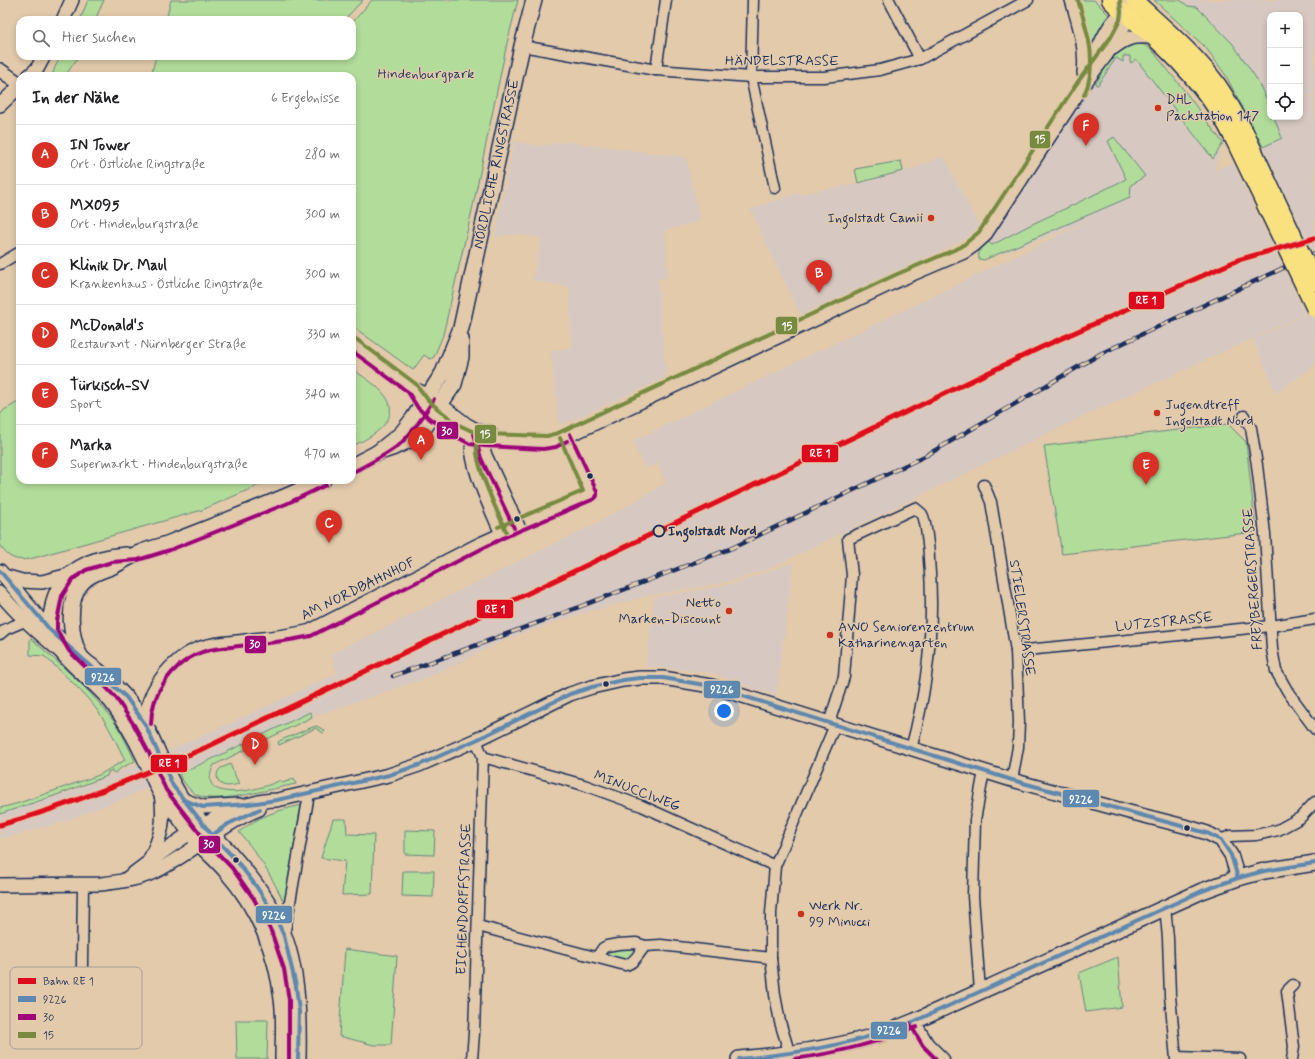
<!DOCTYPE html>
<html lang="de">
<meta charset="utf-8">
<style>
:root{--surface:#fff;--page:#f6f6f6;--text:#202124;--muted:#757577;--line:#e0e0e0;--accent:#d93025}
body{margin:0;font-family:Mynerve,sans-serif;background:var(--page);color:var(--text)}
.controls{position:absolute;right:12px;top:12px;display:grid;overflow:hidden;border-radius:8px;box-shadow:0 2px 6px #0003}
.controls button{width:36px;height:36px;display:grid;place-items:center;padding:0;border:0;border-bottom:1px solid var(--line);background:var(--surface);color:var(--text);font:20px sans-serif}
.you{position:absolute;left:724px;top:711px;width:14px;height:14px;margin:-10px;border:3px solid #fff;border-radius:50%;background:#1a73e8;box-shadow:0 0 0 6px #1a73e833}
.badge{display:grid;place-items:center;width:26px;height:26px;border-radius:50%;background:var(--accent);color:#fff;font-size:13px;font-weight:700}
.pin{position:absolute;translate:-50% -33px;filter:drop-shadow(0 1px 2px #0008)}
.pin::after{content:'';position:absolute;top:21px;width:14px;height:12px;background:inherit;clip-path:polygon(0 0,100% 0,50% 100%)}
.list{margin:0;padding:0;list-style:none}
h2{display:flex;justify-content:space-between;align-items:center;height:52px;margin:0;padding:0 16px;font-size:17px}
h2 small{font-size:13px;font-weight:400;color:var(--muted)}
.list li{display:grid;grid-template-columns:26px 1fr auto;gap:12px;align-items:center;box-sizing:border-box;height:60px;padding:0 16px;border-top:1px solid var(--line)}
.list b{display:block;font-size:15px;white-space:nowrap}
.list p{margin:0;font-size:13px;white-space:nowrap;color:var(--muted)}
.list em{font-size:13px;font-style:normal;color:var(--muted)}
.icon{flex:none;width:22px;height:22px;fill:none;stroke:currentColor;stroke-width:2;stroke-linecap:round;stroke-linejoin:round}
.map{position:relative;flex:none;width:1315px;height:1059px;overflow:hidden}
.search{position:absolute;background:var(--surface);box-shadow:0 2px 6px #0003;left:16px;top:16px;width:340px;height:44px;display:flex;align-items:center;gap:10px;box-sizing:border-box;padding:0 14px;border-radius:12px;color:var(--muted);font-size:15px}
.panel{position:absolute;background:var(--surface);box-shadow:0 2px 6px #0003;left:16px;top:72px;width:340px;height:412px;border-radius:12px}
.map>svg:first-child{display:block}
.built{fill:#d7c9c2}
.green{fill:#b1dc9a;stroke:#66867c}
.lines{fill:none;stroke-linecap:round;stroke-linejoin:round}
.minor-casing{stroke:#1b2f5e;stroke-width:13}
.tertiary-casing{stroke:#1b2f5e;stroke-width:16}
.secondary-casing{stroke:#1b2f5e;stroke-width:18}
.primary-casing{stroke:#1b2f5e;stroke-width:19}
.minor{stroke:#e2caab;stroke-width:10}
.tertiary{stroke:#e2caab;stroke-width:13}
.secondary{stroke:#e2caab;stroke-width:15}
.primary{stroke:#fae180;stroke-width:16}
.rail-casing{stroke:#1b2f5e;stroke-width:4.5}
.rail{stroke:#e2caab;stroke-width:3;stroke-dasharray:9;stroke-linecap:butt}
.primary-bridge-casing{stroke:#1b2f5e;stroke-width:19;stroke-linecap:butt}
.primary-bridge{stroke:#fae180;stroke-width:16}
.bus-1-casing{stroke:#e2caab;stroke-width:7}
.bus-2-casing{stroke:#e2caab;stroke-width:7}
.bus-3-casing{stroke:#e2caab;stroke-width:7}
.bus-1{stroke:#5d88b0;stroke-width:4}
.bus-2{stroke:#9e067a;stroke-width:4}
.bus-3{stroke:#768b3f;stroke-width:4}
.rail-1-casing{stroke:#e2caab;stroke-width:8}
.rail-1{stroke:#df091d;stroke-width:5}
.poi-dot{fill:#c8321e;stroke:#e2caab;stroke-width:1.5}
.bus-dot{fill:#1b2f5e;stroke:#e2caab;stroke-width:1.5}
.stop-dot{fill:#e2caab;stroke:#1b2f5e;stroke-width:2}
.labels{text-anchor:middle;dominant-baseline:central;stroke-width:3;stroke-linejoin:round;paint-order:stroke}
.street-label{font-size:14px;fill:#1b2f5e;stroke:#e2caab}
.park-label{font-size:14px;fill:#2a4064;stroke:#e2caab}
.poi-label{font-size:14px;fill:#1b2f5e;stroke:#e2caab;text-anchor:start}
.stop-label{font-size:14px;font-weight:bold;fill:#1b2f5e;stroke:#e2caab;text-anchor:start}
.key{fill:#e2caab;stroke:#a69c94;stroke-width:1}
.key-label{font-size:11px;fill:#1b2f5e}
.line-badge{stroke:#e2caab;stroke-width:1.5}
.badge-label{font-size:11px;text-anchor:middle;font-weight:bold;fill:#fff}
</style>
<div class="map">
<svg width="1315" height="1059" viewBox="0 0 1315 1059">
<rect width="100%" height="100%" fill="#e2caab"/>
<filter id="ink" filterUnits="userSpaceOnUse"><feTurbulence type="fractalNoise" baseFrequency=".025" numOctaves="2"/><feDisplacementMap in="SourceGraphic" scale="8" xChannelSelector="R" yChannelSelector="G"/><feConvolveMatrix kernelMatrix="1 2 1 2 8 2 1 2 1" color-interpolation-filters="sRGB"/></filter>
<g filter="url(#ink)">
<g class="built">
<path d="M1180 0H1315V94L1300 99V15H1270V106L1256 78 1188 6Z"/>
<path d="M1133 44 1144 45 1150 48 1203 115 1219 154 1215 170 1221 167 1233 164 1305 314 1084 416 770 568 728 582 647 596 592 611 591 610 507 639 455 665 423 679 312 717 310 712 212 759 120 800 68 820 0 839V814L63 794 110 776 202 736 338 673 331 654 601 521 666 483 658 463 645 469 633 441 1086 222 984 260 979 259 978 257 1080 100 1091 88 1119 48Z"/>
<path d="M1315 95V256L1263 147 1282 138 1274 117H1300V100Z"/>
<path d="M514 141 537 146 567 142 686 157 700 221 665 230 667 278 658 279 666 378 559 426 551 351 572 347 569 287 533 280 541 238 516 234 495 237Z"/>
<path d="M944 156 979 226 969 237 803 321 762 235 751 209 792 195 857 184 903 172Z"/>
<path d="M1315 311V365L1276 393 1253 339Z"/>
<path d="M794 562 776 696 711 673 646 666 654 598 737 583Z"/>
</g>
<g class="green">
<path d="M88 0H104L95 20H80Z"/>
<path d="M171 0H363L344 20H166Z"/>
<path d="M372 0H518L507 43 473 206 443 335 434 357 430 359 424 355 413 370 352 326V76H151L156 56H352V23Z"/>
<path d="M1080 0H1094L1111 17 1096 45 1091 42 1088 37Z"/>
<path d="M1154 0H1180L1188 6 1197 7 1233 44 1256 78 1270 106V117H1274L1282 138 1263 147 1225 74 1206 48Z"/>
<path d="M1138 43 1144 45 1150 48 1156 55 1187 94 1223 143 1213 159 1136 59 1131 63 1130 62V56H1123V62L1116 58 1098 85H1096V83C1106 68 1117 45 1138 43Z"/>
<path d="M61 56H79L65 76H52L55 67Z"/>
<path d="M1114 137 1145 176 1131 185 1130 197 984 260 979 259C977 252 983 245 987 240L992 245 1028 226 1073 205 1126 179 1108 141Z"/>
<path d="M901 161 903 171 858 183 855 169Z"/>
<path d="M352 369C362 376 374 383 382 392 406 417 373 437 352 446Z"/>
<path d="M20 401V480H271L202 510 30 559C15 561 9 558 0 546V415L4 410Z"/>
<path d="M1228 424 1246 442 1256 532 1062 554 1044 446Z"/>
<path d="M31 638C60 665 92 690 115 723 123 735 129 748 135 761L121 768 115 773 111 771 108 772 107 776 54 796 0 814V808L19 803 99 775 125 760C117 744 110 728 100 714 84 692 64 674 44 656L30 655V639Z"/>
<path d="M310 712 312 717 214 765C193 806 264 790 280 780L282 783 294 779 296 784C274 788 219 804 199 796 191 793 183 782 179 774L212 759Z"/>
<path d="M317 726 325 731 323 733 316 728 279 745 278 742 281 740 313 727Z"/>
<path d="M230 764 239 784C234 785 228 787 223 785 216 782 215 772 221 768 223 767 227 766 230 764Z"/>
<path d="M302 805 285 905C273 878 258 854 239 832 258 816 279 810 302 805Z"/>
<path d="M333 819H346L347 834 374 835 372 894 342 895 345 861 321 858Z"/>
<path d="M405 830 435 831 434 855 405 854Z"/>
<path d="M403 871H434L433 897 402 896Z"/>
<path d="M634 947 636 950 629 961 605 956V954L609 949Z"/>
<path d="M345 949 397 956 391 1045H374L339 1036Z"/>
<path d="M1118 957 1122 1007 1086 1012 1079 973Z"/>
<path d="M236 1020H268L267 1059H237Z"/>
</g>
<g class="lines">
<g class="minor-casing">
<g id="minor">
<path d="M753 0 751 77 775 188"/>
<path d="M889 0 920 59"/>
<path d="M522 46 656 70 751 77H824L880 70 920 59 1028 0"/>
<path d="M656 70 666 0"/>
<path d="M0 264 20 252"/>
<path d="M1244 416 1251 428 1257 465 1265 534 1272 649 1276 671 1288 692 1315 729"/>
<path d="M984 485 991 502 1016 651 1019 722 1018 747 1012 780"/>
<path d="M0 634 6 629 25 621"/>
<path d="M1016 651 1271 626 1315 619"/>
<path d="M829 723 844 677 852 575 848 539 915 508C917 510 920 512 922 514 926 520 929 551 929 559 935 624 928 686 911 749"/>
<path d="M145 724C145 719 145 713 146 709 151 684 171 660 194 649 209 642 227 642 242 640 265 637 287 635 309 630L479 543 519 525 487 456C483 447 484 440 480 432 478 433 474 436 473 438 462 453 493 516 500 533"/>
<path d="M483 757 584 785 642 806 775 866"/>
<path d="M1221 840 1230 836 1256 835 1278 830 1300 818 1315 802"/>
<path d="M1165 906 1168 938 1170 996 1176 1059"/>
<path d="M478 926 625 965C634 964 639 953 645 946"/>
<path d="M284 936 308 800 307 793"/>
<path d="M597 957 603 948 607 946 618 944 636 943 645 946 661 945 771 958"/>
<path d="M980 991 973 896 975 820 984 771"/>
<path d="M915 1021 928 1043 944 1059"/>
<path d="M81 1039 83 885"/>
<path d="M1176 1057 1240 1059"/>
<path d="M791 1058 780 1022 775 995 771 958V913L775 866 835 725"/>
<path d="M472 1059 474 1033 483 757 476 740"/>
<path d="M1292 1059 1294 1047 1287 991 1293 985"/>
</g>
</g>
<g class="tertiary-casing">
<g id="tertiary">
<path d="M1072 0C1079 24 1087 47 1084 73"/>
<path d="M63 20 72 0"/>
<path d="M1113 48C1128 36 1135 36 1153 37"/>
<path d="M1092 65C1096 53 1108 24 1118 17 1122 15 1128 14 1133 14"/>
<path d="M0 70 20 84"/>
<path d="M29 76 37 69 44 56"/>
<path d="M0 105 20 86"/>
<path d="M352 344 412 388 429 396 467 425 480 432H490"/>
<path d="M412 388C427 408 448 431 473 438 484 441 497 440 509 441 522 442 536 444 549 442 559 440 569 435 578 431L898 280 964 252 974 245 984 236 1083 85 1106 55 1122 30 1127 18V9L1126 0"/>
<path d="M0 571 38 617 51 631 81 657"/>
<path d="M4 576 22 581 42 582 69 575"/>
<path d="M0 593C18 615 39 633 60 651"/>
<path d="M183 800 203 807 239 805"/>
<path d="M149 861C162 835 165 822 161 793"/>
<path d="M125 880C164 851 226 800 277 800L389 775 419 765 476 740 570 694 592 687 623 680 640 678H663L711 686 1012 780 1129 812 1188 827 1207 833 1221 840 1231 855 1238 878"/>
<path d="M0 885 101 884C120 882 142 879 160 869 194 851 222 824 259 809"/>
</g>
</g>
<g class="secondary-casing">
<g id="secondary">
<path id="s1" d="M377 453 401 434 413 419 443 373 461 328 522 46 534 0"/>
<path d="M352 466 377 453 392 448 412 439 422 431 454 384 461 357V339"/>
<path d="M126 555C93 557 59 571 53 606 51 614 50 623 51 631 57 657 95 680 112 702 124 718 135 737 144 756 150 768 154 781 161 793 165 801 172 808 178 815 185 825 192 836 201 845 209 854 219 862 227 872 258 907 277 953 282 999 285 1019 283 1039 283 1059"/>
<path d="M298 1059C299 1010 298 960 275 915 263 893 246 871 229 852 213 835 197 819 183 801 162 772 155 735 133 707 123 693 111 683 99 672 93 667 84 662 80 656 70 638 67 602 80 585 87 575 100 571 111 567 120 563 128 557 137 554 148 549 160 547 172 542 223 522 274 503 323 480"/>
<path d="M739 1059C786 1055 832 1049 878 1035 890 1031 903 1026 915 1021L1202 891 1238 878 1264 871 1315 863"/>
</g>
</g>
<g class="primary-casing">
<g id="primary">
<path d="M1110 0C1123 14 1140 25 1154 38 1186 67 1214 99 1233 138"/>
<path d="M1134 0C1162 26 1192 51 1215 81 1227 97 1236 115 1245 132"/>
</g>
</g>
<use href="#minor" class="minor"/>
<use href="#tertiary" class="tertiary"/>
<use href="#secondary" class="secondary"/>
<use href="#primary" class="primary"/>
<g class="rail-casing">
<path id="rail" d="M393 676 553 617 732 548 927 455 1102 353 1315 253"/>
</g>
<use href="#rail" class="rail"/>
<g class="primary-bridge-casing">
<g id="primary-bridge">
<path d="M1245 132 1315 282"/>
<path d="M1233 138 1315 309"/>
</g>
</g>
<use href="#primary-bridge" class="primary-bridge"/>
<g class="bus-1-casing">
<g id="bus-1">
<path d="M0 571 51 631 126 697 145 724 173 786 212 835 236 860 256 886 274 914 284 936 296 986 299 1011 298 1059"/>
<path d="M183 800 203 807 249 804 277 800 389 775 419 765 476 740 570 694 592 687 623 680 640 678H663L711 686 1012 780 1207 833 1221 840 1231 855 1238 878"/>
<path d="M200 844 228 824 260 809"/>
<path d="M739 1059C800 1053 858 1044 915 1021L1202 891 1238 878 1264 871 1315 863"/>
</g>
</g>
<g class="bus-2-casing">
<g id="bus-2">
<path d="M352 351 408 392 418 408 430 419 453 435 470 444 484 446 543 449 556 447 567 441"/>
<path d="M474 434 481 458 514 528"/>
<path d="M355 471C370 463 387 455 400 444 414 431 424 415 434 399"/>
<path d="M151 724C151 708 156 694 165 681 173 670 184 660 197 654 210 648 225 648 239 646 263 644 288 641 311 636L503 538 594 499 597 496V492L570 434"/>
<path d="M910 1024 923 1046 936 1059"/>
<path d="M289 1059V1000L284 969 271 931 254 899 232 868 205 840 166 790 149 753 134 725 116 698 102 683 69 651 57 630V621L62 596 73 579 86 570 112 562 138 560 170 550 286 504 326 485"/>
<path d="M794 1059C837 1053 877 1043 917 1027"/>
</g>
</g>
<g class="bus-3-casing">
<g id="bus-3">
<path d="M1078 0C1087 31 1099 63 1084 95"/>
<path d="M356 339 416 384 428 400 438 409 459 425 474 432 485 434 547 436 558 433 895 275 961 247 979 232 1077 83 1111 37 1120 20 1121 12 1120 1"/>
<path d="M483 437C481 439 479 439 478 441 470 456 499 515 506 531"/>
<path d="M498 527 583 491 560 438"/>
</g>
</g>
<use href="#bus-1" class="bus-1"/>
<use href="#bus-2" class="bus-2"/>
<use href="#bus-3" class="bus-3"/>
<g class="rail-1-casing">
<path id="rail-1" d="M0 825C72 805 139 776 207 747L1042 347 1238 260 1315 238"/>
</g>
<use href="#rail-1" class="rail-1"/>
</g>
</g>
<g class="poi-dot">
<circle cx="1158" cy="108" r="4"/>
<circle cx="931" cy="218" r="4"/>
<circle cx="1157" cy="413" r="4"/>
<circle cx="729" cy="611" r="4"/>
<circle cx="830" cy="635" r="4"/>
<circle cx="801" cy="914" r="4"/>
</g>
<g class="bus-dot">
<circle cx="590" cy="476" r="3.5"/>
<circle cx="517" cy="519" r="3.5"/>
<circle cx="606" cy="684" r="3.5"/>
<circle cx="1187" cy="828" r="3.5"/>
<circle cx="236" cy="860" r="3.5"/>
</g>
<circle class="stop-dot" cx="659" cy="531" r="5.5"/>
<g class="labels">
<g class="street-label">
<text x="782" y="61">HÄNDELSTRASSE</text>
<text stroke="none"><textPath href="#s1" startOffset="321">NÖRDLICHE RINGSTRASSE</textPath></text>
<text transform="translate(1253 579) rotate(-94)">FREYBERGERSTRASSE</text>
<text transform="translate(358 589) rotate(-26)">AM NORDBAHNHOF</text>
<text transform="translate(1022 618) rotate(82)">STIELERSTRASSE</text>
<text transform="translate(1164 622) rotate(-6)">LUTZSTRASSE</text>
<text transform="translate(637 791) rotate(21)">MINUCCIWEG</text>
<text transform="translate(464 899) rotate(-88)">EICHENDORFFSTRASSE</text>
</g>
<g class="park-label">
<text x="426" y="74">Hindenburgpark</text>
</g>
<g class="poi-label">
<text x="1166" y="100">DHL<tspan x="1166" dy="16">Packstation 147</tspan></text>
<text x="923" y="218" text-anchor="end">Ingolstadt Camii</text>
<text x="1165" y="405">Jugendtreff<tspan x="1165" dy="16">Ingolstadt Nord</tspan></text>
<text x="721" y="603" text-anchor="end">Netto<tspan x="721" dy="16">Marken-Discount</tspan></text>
<text x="838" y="627">AWO Seniorenzentrum<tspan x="838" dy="16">Katharinengarten</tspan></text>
<text x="809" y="906">Werk Nr.<tspan x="809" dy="16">99 Minucci</tspan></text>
</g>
<g class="stop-label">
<text x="668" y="531">Ingolstadt Nord</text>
</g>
</g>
<rect x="10" y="967" width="132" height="82" rx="6" class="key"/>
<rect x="18" y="978" width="18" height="6" fill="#df091d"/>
<rect x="18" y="996" width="18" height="6" fill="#5d88b0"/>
<rect x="18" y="1014" width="18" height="6" fill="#9e067a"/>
<rect x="18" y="1032" width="18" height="6" fill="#768b3f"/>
<g class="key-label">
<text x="43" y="985">Bahn RE 1</text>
<text x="43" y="1003">9226</text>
<text x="43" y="1021">30</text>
<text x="43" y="1039">15</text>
</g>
<g class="line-badge">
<rect x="1029" y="130" width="22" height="19" rx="4" fill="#768b3f"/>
<rect x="1128" y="291" width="37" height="19" rx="4" fill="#df091d"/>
<rect x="775" y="316" width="23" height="19" rx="4" fill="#768b3f"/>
<rect x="436" y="421" width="23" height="19" rx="4" fill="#9e067a"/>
<rect x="474" y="424" width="23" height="20" rx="4" fill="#768b3f"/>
<rect x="801" y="444" width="38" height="19" rx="4" fill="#df091d"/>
<rect x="476" y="599" width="38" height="20" rx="4" fill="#df091d"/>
<rect x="244" y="635" width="23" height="19" rx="4" fill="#9e067a"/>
<rect x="84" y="667" width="38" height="19" rx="4" fill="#5d88b0"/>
<rect x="703" y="680" width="38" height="19" rx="4" fill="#5d88b0"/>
<rect x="150" y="754" width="38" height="19" rx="4" fill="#df091d"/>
<rect x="1062" y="789" width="38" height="19" rx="4" fill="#5d88b0"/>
<rect x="198" y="835" width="23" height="19" rx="4" fill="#9e067a"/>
<rect x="255" y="905" width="38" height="19" rx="4" fill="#5d88b0"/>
<rect x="870" y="1021" width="38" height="19" rx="4" fill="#5d88b0"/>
</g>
<g class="badge-label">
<text x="1040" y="143">15</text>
<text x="1146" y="304">RE 1</text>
<text x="787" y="330">15</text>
<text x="447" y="435">30</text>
<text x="485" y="438">15</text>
<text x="820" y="457">RE 1</text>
<text x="495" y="613">RE 1</text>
<text x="255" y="648">30</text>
<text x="103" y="681">9226</text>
<text x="722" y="693">9226</text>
<text x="169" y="767">RE 1</text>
<text x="1081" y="803">9226</text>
<text x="209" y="848">30</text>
<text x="274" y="919">9226</text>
<text x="889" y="1034">9226</text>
</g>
</svg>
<div class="controls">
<button>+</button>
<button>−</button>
<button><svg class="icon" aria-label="locate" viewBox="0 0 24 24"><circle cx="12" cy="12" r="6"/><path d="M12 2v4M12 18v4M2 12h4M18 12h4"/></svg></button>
</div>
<div class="you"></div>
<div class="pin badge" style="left:421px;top:460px">A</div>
<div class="pin badge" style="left:819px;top:293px">B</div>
<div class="pin badge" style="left:329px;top:543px">C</div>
<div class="pin badge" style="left:255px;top:765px">D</div>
<div class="pin badge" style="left:1146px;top:485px">E</div>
<div class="pin badge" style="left:1086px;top:146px">F</div>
<div class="search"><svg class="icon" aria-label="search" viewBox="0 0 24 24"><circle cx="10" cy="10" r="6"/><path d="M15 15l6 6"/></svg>Hier suchen</div>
<section class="panel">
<h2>In der Nähe<small>6 Ergebnisse</small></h2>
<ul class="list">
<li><span class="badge">A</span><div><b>IN Tower</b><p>Ort · Östliche Ringstraße</p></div><em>280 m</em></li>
<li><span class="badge">B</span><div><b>MX095</b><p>Ort · Hindenburgstraße</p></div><em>300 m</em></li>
<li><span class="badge">C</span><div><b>Klinik Dr. Maul</b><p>Krankenhaus · Östliche Ringstraße</p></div><em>300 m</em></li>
<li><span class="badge">D</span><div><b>McDonald's</b><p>Restaurant · Nürnberger Straße</p></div><em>330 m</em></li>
<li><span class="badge">E</span><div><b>Türkisch-SV</b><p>Sport</p></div><em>340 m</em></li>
<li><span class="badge">F</span><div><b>Marka</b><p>Supermarkt · Hindenburgstraße</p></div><em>470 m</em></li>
</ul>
</section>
</div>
